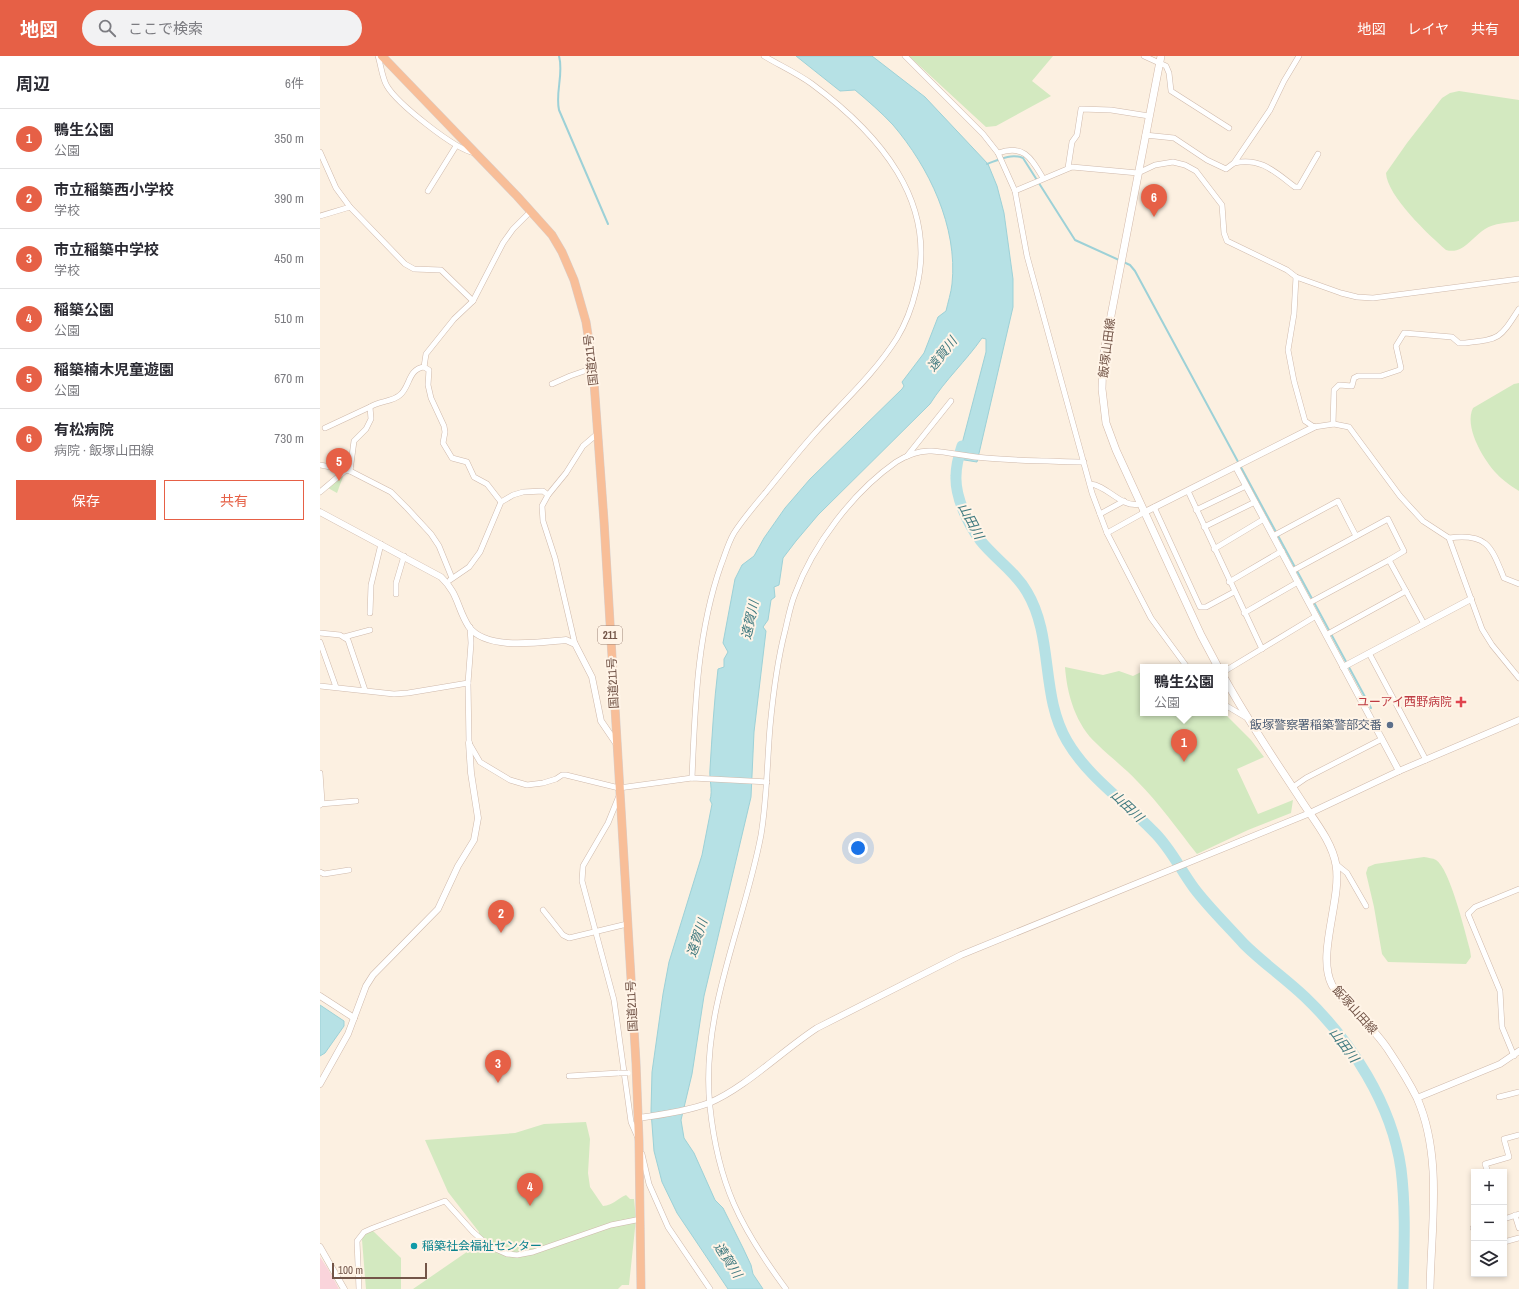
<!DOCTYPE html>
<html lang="ja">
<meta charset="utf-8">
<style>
:root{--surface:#fff;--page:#f2f2f3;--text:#2b2b33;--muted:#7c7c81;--line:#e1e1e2;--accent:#e66046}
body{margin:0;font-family:"Archivo Narrow","Noto Sans JP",sans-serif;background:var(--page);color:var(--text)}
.controls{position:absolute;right:12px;bottom:12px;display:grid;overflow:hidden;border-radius:0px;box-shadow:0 2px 6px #0003}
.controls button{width:36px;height:36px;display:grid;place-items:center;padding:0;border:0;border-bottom:1px solid var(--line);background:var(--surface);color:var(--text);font:20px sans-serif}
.scale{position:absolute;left:12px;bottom:10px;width:95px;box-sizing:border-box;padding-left:4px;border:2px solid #735548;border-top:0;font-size:11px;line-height:14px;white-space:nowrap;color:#735548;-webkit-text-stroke:3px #fff4e7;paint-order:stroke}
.you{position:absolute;left:538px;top:792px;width:14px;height:14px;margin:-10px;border:3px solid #fff;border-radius:50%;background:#1a73e8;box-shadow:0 0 0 6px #1a73e833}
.badge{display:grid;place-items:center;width:26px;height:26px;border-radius:50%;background:var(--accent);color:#fff;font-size:13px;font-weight:700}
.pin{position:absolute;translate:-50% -33px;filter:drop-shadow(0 1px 2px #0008)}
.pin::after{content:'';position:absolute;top:21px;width:14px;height:12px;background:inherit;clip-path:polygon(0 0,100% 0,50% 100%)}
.popup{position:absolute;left:820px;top:608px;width:88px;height:52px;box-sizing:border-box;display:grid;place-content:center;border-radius:0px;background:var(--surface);filter:drop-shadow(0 1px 3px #0005);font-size:13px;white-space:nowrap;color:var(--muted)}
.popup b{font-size:15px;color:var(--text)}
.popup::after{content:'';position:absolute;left:50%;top:100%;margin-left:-8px;border:8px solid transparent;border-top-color:var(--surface)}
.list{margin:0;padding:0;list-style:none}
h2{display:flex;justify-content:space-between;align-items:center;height:52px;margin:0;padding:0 16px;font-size:17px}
h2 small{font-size:13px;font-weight:400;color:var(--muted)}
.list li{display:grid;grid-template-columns:26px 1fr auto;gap:12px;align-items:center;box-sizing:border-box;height:60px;padding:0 16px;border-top:1px solid var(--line)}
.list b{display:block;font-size:15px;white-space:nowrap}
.list p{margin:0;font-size:13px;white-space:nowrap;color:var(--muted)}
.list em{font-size:13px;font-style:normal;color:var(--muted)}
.actions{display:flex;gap:8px;padding:12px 16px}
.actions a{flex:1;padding:9px 0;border:1px solid var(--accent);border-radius:0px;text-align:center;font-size:14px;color:var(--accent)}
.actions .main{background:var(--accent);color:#fff}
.icon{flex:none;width:22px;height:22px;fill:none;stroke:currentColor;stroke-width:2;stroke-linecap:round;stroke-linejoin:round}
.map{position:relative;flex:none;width:1199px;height:1233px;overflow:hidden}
header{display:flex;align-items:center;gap:24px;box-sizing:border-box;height:56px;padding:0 20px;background:var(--accent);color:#fff}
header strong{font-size:19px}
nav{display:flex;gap:22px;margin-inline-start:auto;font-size:14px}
.search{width:280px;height:36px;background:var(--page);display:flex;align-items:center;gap:10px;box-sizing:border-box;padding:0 14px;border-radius:22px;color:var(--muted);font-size:15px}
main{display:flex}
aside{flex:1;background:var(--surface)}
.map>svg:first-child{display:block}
.medical{fill:#fad4db}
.green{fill:#d3e9c0}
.water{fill:#b6e1e5;stroke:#9dd1d7}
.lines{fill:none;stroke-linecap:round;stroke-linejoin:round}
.stream{stroke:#9dd1d7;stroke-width:2}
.river{stroke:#b6e1e5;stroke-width:11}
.minor-casing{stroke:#cfb9ab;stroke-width:6}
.tertiary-casing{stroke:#cfb9ab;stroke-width:7}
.secondary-casing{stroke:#d2b8a8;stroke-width:8}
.trunk-casing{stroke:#d8cfcc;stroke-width:9}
.minor{stroke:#fff;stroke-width:5}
.tertiary{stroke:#fff;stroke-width:6}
.secondary{stroke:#fff;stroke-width:7}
.trunk{stroke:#f8be98;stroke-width:8}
.minor-bridge-casing{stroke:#cfb9ab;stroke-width:6;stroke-linecap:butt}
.minor-bridge{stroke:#fff;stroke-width:5}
.health-dot{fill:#e0444e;stroke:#fff4e7;stroke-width:1.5}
.service-dot{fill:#5c6f8a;stroke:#fff4e7;stroke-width:1.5}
.culture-dot{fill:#0f9aa8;stroke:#fff4e7;stroke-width:1.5}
.labels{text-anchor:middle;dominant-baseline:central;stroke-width:4;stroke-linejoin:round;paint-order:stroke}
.shield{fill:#fff4e7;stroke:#9d8578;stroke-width:1}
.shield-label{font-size:11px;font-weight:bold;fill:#735548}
.street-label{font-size:12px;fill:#735548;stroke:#fff4e7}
.health-label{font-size:12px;fill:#be3a42;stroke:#fff4e7;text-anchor:end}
.service-label{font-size:12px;fill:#4e5e75;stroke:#fff4e7;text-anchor:end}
.culture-label{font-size:12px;fill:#0d838f;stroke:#fff4e7;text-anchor:start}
.water-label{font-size:13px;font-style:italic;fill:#3f797f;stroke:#fff4e7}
</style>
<header>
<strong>地図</strong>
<div class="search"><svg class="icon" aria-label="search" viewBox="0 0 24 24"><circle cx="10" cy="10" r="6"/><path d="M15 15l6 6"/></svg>ここで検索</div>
<nav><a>地図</a><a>レイヤ</a><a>共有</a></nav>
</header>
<main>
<aside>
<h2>周辺<small>6件</small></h2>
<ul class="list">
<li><span class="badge">1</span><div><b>鴨生公園</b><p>公園</p></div><em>350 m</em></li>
<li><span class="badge">2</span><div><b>市立稲築西小学校</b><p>学校</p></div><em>390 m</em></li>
<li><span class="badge">3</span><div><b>市立稲築中学校</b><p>学校</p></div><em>450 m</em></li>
<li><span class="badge">4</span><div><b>稲築公園</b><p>公園</p></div><em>510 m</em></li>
<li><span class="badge">5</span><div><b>稲築楠木児童遊園</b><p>公園</p></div><em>670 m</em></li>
<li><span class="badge">6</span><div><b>有松病院</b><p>病院 · 飯塚山田線</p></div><em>730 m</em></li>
</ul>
<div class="actions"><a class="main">保存</a><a>共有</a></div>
</aside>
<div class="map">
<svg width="1199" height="1233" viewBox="0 0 1199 1233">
<rect width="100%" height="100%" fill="#fcf0e1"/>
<path class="medical" d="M0 1201 8 1213 19 1233H0Z"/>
<g class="green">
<path d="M589 0H733L712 25 731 40 676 70 666 71Z"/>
<path d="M1139 35 1199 44V165C1188 167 1174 167 1165 173 1152 181 1143 199 1126 194 1109 179 1067 140 1066 117L1087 87 1122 42 1130 37Z"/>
<path d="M1199 327V435C1191 430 1181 423 1175 416 1162 401 1144 370 1153 352L1194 328Z"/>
<path d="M24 418 17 437 8 432Z"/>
<path d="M745 611 783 619 799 615 813 620 823 615V657H904L931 684 944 701 917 713 938 758 973 744 971 757 928 774 877 798C858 774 839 747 817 725 805 712 790 701 777 688 756 669 747 639 745 611Z"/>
<path d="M1104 801C1108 802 1113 802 1116 804 1130 813 1145 876 1150 894L1151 901 1146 908 1068 906 1062 898 1054 851 1046 817 1048 811 1055 808Z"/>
<path d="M266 1066 270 1083 268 1117 270 1131 283 1150C293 1149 297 1143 306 1139L310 1143H314L316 1163 309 1229H302L298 1233H93L154 1191 159 1176 128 1136 105 1084 195 1077 224 1068Z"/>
<path d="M52 1174 81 1202V1233H46L42 1184 44 1178Z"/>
</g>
<g class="water">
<path d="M476 0H552L605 41 668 108 677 130 684 157 693 223V251L657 406 638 403 666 296V283L662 282C646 305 625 324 610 348L498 459 476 485 463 502 459 529 454 531 455 541 451 544 448 564 443 571 446 575 434 676 431 741 384 940 372 1018 361 1064 364 1082 374 1097 395 1144 403 1152 423 1192 431 1209 433 1218 443 1233H408L357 1157 342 1126 334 1095 331 1055 332 1016 343 938 349 906 382 799 392 748 390 744C393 734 389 724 390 713 392 680 394 646 398 613L404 611V603L408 596 403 587 415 523 422 509 434 500 444 482 465 452 490 423 582 333 584 330 582 326 604 297 618 261 626 255C628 246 631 237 632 228 638 171 609 111 573 69 562 57 548 45 535 34L520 35Z"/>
<path d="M0 949 24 965V970L5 997 0 1000Z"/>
</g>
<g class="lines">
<g class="stream">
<path d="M239 0C244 18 235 36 239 54L288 168"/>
<path d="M667 108C678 104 691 97 703 102L755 184 810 209 815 215 1051 652"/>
</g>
<path class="river" d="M642 390C639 399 636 410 636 420 635 441 648 468 660 484 675 503 695 515 707 536 734 581 720 639 747 685 768 721 804 745 833 775 850 791 860 813 874 832 889 852 908 870 924 888 943 907 965 922 985 941 1031 985 1072 1048 1081 1113 1086 1153 1084 1193 1083 1233"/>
<g class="minor-casing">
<g id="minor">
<path d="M58 0C61 9 62 22 67 30 77 47 135 94 155 97"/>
<path d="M585 0 663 78 678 97 695 135 707 200 772 437 787 477 831 562 867 611"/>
<path d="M824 0 846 10 849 17 851 35 909 72"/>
<path d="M825 79 854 82 887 104 906 113 914 107 950 54 964 25 979 0"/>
<path d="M0 96 16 132 30 151 85 208 94 213 121 214 153 245"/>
<path d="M678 97C704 88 711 102 723 122"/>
<path d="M914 107C941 101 955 116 975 131H979L998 98"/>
<path d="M748 112 752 86 757 79 761 53 791 54 829 60"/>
<path d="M108 135 136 90"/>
<path d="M695 135 752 111 818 117 835 109 853 106 865 109 876 115 902 149 904 177 907 185 967 214 976 221 1021 237 1037 241 1053 242 1199 223"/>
<path d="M0 160 30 151"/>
<path d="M976 221 974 258 968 294 974 325 985 365 994 371 1014 368 1029 371 1080 440 1103 465 1129 482 1162 573 1172 589 1199 622"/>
<path d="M104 311 106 298 134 263 153 245 183 187 193 173 211 155"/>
<path d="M232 328 250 320 273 312"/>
<path d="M1013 368 1014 334 1019 329 1032 330 1034 322 1038 320H1061L1079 314 1081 312 1076 290 1084 277 1132 281 1139 287H1144C1180 283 1179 284 1199 253"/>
<path d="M5 372 50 351"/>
<path d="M587 400 631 345"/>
<path d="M0 409 26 414"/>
<path d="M30 415 71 436 87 452 111 478 119 490 132 522"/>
<path d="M770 428C787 429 801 452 819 448"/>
<path d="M868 435 942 593"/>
<path d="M0 436 26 414 30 415 34 385 46 373 51 363 50 351C59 345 72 346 80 339 90 331 88 313 104 311L109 314 108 329 111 342 124 370 125 376 123 387 132 402 147 406 154 421 167 428 181 446"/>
<path d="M834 451 880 551H886L914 536"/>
<path d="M876 454 926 430"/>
<path d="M780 458 804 445"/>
<path d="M884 471 935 446"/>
<path d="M787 477 823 457"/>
<path d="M953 480 1018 445 1036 480"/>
<path d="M1129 482C1167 477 1171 490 1184 522L1199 528"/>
<path d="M894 493 944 463"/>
<path d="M972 515 1068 463 1084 495 1069 504 1104 568"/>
<path d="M130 524 149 511 160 496 181 446 193 439 203 436 223 435 228 439"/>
<path d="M909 526 962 495"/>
<path d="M76 538V527L84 500"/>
<path d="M989 547 1069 504"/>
<path d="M50 557 51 529 61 488"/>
<path d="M924 557 978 526"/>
<path d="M150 571 151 587 148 627 149 687 160 706 190 724 207 729 223 727 236 723 242 719H246L299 732 372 722 447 726"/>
<path d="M0 577 20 579 28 584 45 634"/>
<path d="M1006 579 1086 535"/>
<path d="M24 581 50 574"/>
<path d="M0 586 16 631"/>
<path d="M255 588 235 502 223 465 222 450 228 439 246 417 263 390 277 378"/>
<path d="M1049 597 1106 704"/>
<path d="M905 615 996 560"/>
<path d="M0 630 74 638 88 637 148 627"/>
<path d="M905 649 927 662"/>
<path d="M0 717 2 746 0 749"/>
<path d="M372 722C375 651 377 577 401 509 405 499 408 487 414 477 423 463 435 449 446 436 462 416 478 396 495 377 523 346 555 317 577 282 586 267 592 251 596 234 619 145 558 77 492 28 477 17 459 9 444 0"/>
<path d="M973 731 986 722 1062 683"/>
<path d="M299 740 288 767 263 810 262 825 294 944 311 1066 318 1082"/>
<path d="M0 748 36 745"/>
<path d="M1016 808 1027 817 1046 850"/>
<path d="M0 816 4 818 29 814"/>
<path d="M223 854 243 879 249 882 307 868"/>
<path d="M1194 1000 1182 971 1180 935 1148 858 1155 851 1199 833"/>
<path d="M249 1020 299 1017"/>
<path d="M1179 1041 1199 1036"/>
<path d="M322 1098 329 1128 348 1171 390 1233"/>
<path d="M1168 1116 1165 1108 1189 1101 1184 1083 1199 1079"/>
<path d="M1195 1159 1199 1172"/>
<path d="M1184 1163 1199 1158"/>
<path d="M1153 1172H1154"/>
<path d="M1184 1186 1199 1182"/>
<path d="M39 1233 37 1185 44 1176 53 1172 125 1145 153 1176 169 1190 187 1198 197 1199 213 1196 291 1169 321 1163"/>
<path d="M466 1233C420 1171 398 1128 390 1051 380 956 424 870 441 779 447 743 447 707 450 671 453 639 457 606 465 575 468 563 470 550 475 538 493 489 533 436 576 406 587 399 599 394 612 395 630 396 648 401 666 402 698 405 731 405 764 406"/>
</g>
</g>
<g class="tertiary-casing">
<g id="tertiary">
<path d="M916 411 1079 715"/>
<path d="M0 456 121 521C139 538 137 553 149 571 167 595 220 586 246 584L255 588 272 621 281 665 296 687"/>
<path d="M823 457 994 371"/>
<path d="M1023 611 1151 543"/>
<path d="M0 940 34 962"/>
<path d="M0 1028 28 978 46 930 53 919 118 853 138 810 154 784 158 762 151 717 149 687"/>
<path d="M1097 1042 1180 1008 1199 995"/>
<path d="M318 1062C341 1059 368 1055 389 1047 425 1032 463 994 497 972L641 899 990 757 1079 715 1199 664"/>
<path d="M0 1191 24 1233"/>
</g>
</g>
<g class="secondary-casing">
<g id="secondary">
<path d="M841 0 783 301 782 333 786 367 796 394 881 579 898 611"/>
<path d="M905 623C928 665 955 704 981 744 993 763 1012 785 1016 809 1022 843 996 899 1012 929 1017 938 1025 945 1032 952 1045 966 1059 979 1069 995 1079 1010 1089 1026 1097 1042 1123 1101 1111 1171 1110 1233"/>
</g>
</g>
<g class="trunk-casing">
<path id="trunk" d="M62 0 197 140 232 179 242 196 254 224 266 266 273 312 284 465 316 1007 319 1085 321 1233"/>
</g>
<use href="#minor" class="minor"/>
<use href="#tertiary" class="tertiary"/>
<use href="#secondary" class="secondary"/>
<use href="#trunk" class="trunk"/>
<g class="minor-bridge-casing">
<path id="minor-bridge" d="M299 1017H308"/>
</g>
<use href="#minor-bridge" class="minor-bridge"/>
</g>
<path class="health-dot" d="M1139 640h4v4h4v4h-4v4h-4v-4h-4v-4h4z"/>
<circle class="service-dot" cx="1070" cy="669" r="4"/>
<circle class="culture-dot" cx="94" cy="1190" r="4"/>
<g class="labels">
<rect class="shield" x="278" y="570" width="24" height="18" rx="3"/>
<g class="shield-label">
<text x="290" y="579">211</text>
</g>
<g class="street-label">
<text transform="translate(787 292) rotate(-83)">飯塚山田線</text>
<text transform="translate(271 304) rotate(-96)">国道211号</text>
<text transform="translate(293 627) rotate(-93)">国道211号</text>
<text transform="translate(312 950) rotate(-93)">国道211号</text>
<text transform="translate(1035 954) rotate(48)">飯塚山田線</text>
</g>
<g class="health-label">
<text x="1132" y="646">ユーアイ西野病院</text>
</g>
<g class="service-label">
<text x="1062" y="669">飯塚警察署稲築警部交番</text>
</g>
<g class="culture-label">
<text x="102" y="1190">稲築社会福祉センター</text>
</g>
<g class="water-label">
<text transform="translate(622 298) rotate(-52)">遠賀川</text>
<text transform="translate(651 465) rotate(62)">山田川</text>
<text transform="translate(430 564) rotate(-78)">遠賀川</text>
<text transform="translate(807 750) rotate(43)">山田川</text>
<text transform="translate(377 882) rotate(-72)">遠賀川</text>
<text transform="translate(1024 989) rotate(53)">山田川</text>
<text transform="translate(408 1204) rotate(57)">遠賀川</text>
</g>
</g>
</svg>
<div class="controls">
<button>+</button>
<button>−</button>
<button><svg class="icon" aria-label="layers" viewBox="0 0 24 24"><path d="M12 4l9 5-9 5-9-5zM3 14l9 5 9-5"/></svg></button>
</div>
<div class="scale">100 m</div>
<div class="you"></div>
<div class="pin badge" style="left:864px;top:706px">1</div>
<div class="popup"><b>鴨生公園</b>公園</div>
<div class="pin badge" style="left:181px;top:877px">2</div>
<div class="pin badge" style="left:178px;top:1027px">3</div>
<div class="pin badge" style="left:210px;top:1150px">4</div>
<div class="pin badge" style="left:19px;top:425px">5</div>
<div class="pin badge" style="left:834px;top:161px">6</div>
</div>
</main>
